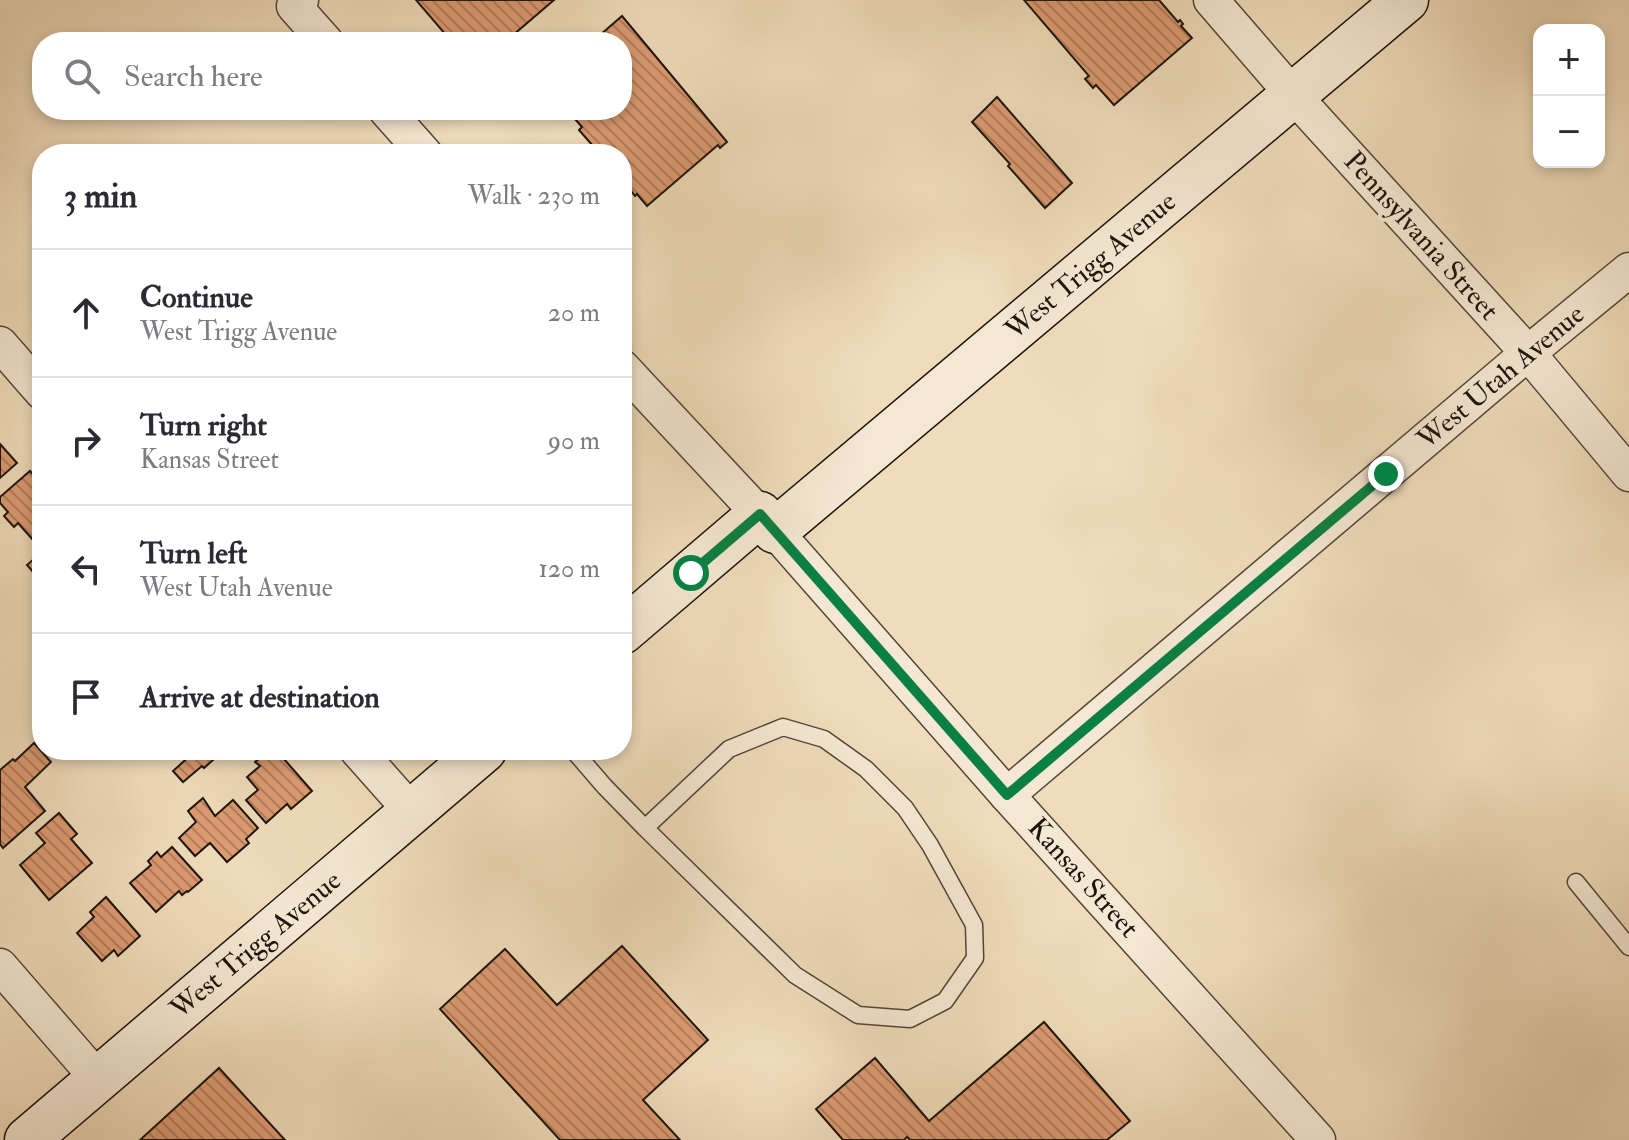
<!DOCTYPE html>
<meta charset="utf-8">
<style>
:root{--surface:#fff;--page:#f2f2f3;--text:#2b2b33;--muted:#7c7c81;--line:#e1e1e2}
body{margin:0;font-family:"IM FELL Double Pica",serif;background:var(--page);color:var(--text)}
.controls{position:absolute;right:24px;top:24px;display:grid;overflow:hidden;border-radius:16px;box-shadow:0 4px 12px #0003}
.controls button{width:72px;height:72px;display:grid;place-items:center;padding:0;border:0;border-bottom:2px solid var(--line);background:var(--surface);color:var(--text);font:40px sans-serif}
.stop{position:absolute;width:24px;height:24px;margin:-18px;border:6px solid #0b8043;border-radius:50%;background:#fff}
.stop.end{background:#0b8043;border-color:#fff;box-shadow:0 2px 8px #0008}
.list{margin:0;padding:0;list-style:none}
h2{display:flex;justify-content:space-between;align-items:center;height:104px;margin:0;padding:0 32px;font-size:34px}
h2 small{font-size:26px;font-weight:400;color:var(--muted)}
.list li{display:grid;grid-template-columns:52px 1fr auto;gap:24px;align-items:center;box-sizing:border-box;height:128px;padding:0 32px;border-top:2px solid var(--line)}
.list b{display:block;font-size:30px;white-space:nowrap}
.list p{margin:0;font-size:26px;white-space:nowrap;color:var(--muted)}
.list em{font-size:26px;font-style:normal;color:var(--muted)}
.icon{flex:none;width:44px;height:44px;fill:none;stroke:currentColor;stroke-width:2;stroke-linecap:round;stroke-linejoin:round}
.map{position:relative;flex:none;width:1629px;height:1140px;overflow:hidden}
.search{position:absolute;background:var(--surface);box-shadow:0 4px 12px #0003;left:32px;top:32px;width:600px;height:88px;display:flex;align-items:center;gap:20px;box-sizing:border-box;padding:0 28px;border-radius:32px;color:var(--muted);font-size:30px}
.panel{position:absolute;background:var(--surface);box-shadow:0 4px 12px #0003;left:32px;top:144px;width:600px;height:616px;border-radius:32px}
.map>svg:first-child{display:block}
.building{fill:url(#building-back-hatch);stroke:#1c140c;stroke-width:2}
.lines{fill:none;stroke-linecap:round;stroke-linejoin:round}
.lane-casing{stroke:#514638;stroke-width:19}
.street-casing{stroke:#514638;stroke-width:37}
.secondary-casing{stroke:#1c140c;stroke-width:47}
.lane{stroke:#f5e8d3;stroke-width:16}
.street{stroke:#f5e8d3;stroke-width:34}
.secondary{stroke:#f5e8d3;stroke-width:44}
.route{stroke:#0b8043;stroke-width:10}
.labels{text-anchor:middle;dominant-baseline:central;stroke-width:8;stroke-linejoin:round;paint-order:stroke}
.street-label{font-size:28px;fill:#1c140c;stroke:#f5e8d3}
</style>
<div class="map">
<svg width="1629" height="1140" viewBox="0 0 1629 1140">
<defs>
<pattern id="building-back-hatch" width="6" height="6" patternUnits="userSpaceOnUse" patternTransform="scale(2)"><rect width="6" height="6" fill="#dd9b72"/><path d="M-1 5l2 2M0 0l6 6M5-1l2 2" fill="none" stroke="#b27d5c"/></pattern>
</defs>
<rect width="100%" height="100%" fill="#f0dcbb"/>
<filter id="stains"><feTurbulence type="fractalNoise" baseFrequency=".0025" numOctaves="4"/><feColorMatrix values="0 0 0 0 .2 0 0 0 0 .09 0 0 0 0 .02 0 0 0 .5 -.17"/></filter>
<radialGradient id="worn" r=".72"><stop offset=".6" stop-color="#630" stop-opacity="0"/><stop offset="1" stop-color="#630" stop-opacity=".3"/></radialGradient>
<g class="building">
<path d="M416 0H554L505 42H452Z"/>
<path d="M1024 0H1159L1178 22 1180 20 1183 24 1181 26 1192 38 1114 105 1096 85 1093 88 1085 79 1089 76Z"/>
<path d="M622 16 727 142 720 148 718 145 647 206 637 194 635 196 622 180V154H600L579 130 582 127 567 110H622V42H592Z"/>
<path d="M997 97 1072 183 1045 208 1008 166 1010 164 972 122Z"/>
<path d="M0 444 17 463 0 478Z"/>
<path d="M30 471 41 483 42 482V532L33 540 18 523 14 527 4 516 8 512 0 503V497Z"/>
<path d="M42 552V582L27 565Z"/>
<path d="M34 743 51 762 25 787 45 811 3 848 0 844V770L13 759 15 761Z"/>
<path d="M189 750H224L204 768 202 766 183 782 173 771 192 754Z"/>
<path d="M277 751 312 791 291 809 287 804 266 823 246 800 258 790 247 777 260 766 255 762 265 754 268 758Z"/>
<path d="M203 798 215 816 233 800 258 828 246 839 249 843 227 862 210 843 195 856 179 838 196 822 188 811Z"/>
<path d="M59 813 77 834 71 839 92 863 49 900 20 865 45 843 36 833Z"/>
<path d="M172 847 202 880 188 892 187 891 182 895 179 891 156 912 130 883 151 865 148 861 157 852 161 857Z"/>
<path d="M106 897 140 936 118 956 114 950 102 961 77 933 94 917 90 912Z"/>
<path d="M622 946 708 1040 643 1100 680 1140H560L440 1009 505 949 557 1005Z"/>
<path d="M1044 1022 1130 1121 1107 1140H910L907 1137 904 1140H843L816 1109 875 1058 929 1121Z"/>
<path d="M219 1068 285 1140H140Z"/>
</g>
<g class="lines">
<g class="lane-casing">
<g id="lane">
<path d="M573 750 605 787 645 828 795 975 858 1015 910 1019 945 1001 975 958 974 925 930 845 905 808 866 769 824 739 783 727 729 749 645 828"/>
<path d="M1576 882 1629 947"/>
</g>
</g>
<g class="street-casing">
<g id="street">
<path d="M301 0 294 6 326 42"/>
<path d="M1211 0 1294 96 1528 353 1629 474"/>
<path d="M386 110 425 154"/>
<path d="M0 344 42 392"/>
<path d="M622 367 775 531 1007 795 1318 1140"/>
<path d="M357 750 412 812"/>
<path d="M1007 795 1528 353 1629 270"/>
<path d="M0 966 98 1079"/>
</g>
</g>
<g class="secondary-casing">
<g id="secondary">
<path d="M775 531 1406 0"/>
<path d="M622 632 760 514"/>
<path d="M27 1140 484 750"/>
</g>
</g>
<use href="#lane" class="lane"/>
<use href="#street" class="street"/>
<use href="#secondary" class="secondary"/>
</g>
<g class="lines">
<path class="route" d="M691 573 760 514 1007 795 1386 474"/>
</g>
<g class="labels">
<g class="street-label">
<text transform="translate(1421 236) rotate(48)">Pennsylvania Street</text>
<text transform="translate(1091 266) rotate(-40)">West Trigg Avenue</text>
<text transform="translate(1501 377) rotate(-40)">West Utah Avenue</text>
<text transform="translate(1083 878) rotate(48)">Kansas Street</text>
<text transform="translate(256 945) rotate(-40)">West Trigg Avenue</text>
</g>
</g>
<rect width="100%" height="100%" filter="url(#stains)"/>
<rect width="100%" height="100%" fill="url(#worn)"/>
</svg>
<div class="controls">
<button>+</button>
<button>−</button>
</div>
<div class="stop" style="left:691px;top:573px"></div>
<div class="stop end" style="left:1386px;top:474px"></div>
<div class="search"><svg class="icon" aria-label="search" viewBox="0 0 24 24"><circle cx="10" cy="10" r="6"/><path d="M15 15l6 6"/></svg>Search here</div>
<section class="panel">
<h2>3 min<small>Walk · 230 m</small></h2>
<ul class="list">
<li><svg class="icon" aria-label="ahead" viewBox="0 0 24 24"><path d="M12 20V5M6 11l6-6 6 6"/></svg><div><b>Continue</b><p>West Trigg Avenue</p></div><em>20 m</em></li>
<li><svg class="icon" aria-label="right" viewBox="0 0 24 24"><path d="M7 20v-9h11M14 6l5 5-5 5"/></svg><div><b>Turn right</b><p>Kansas Street</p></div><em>90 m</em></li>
<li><svg class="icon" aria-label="left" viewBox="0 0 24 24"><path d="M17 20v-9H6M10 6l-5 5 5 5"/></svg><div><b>Turn left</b><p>West Utah Avenue</p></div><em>120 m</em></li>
<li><svg class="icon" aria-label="arrive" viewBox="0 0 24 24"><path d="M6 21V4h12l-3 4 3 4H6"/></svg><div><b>Arrive at destination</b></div></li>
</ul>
</section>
</div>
